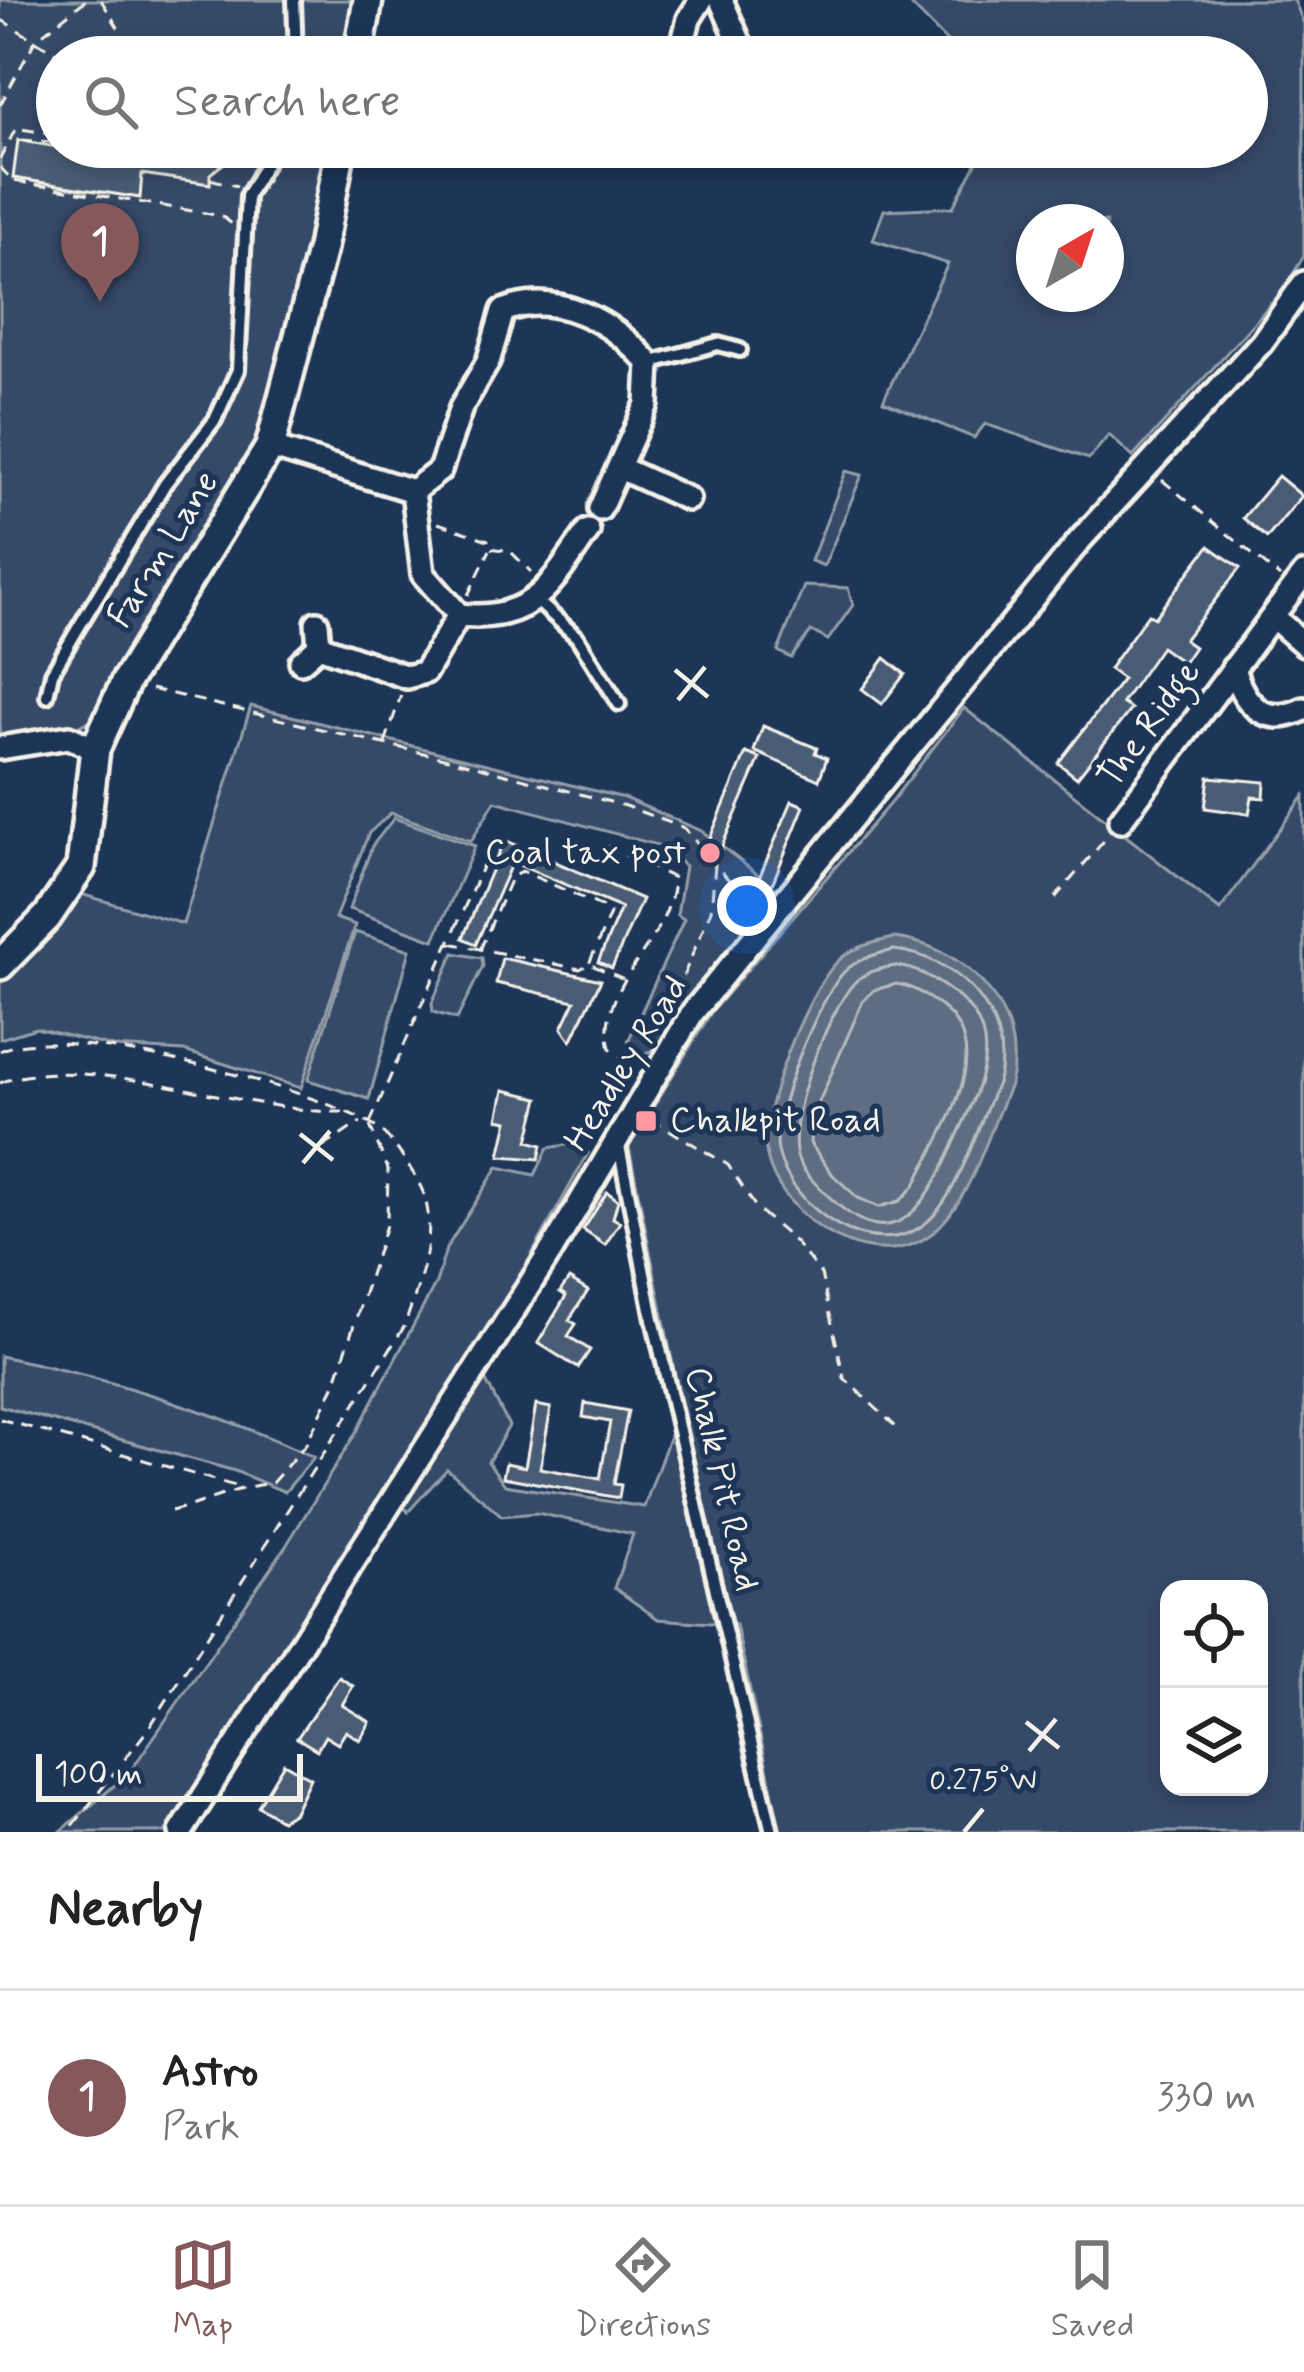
<!DOCTYPE html>
<meta charset="utf-8">
<style>
:root{--surface:#fff;--page:#f6f6f6;--text:#222;--muted:#767676;--line:#e0e0e0;--accent:#85585c}
body{margin:0;font-family:Mynerve,sans-serif;background:var(--page);color:var(--text)}
.controls{position:absolute;right:36px;bottom:36px;display:grid;overflow:hidden;border-radius:24px;box-shadow:0 6px 18px #0003}
.controls button{width:108px;height:108px;display:grid;place-items:center;padding:0;border:0;border-bottom:3px solid var(--line);background:var(--surface);color:var(--text);font:60px sans-serif}
.compass{position:absolute;left:1016px;top:204px;width:108px;height:108px;border-radius:50%;background:var(--surface);box-shadow:0 6px 18px #0003;rotate:39deg}
.scale{position:absolute;left:36px;bottom:30px;width:267px;box-sizing:border-box;padding-left:12px;border:6px solid #f4f1e8;border-top:0;font-size:33px;line-height:42px;white-space:nowrap;color:#f4f1e8;-webkit-text-stroke:9px #1d3557;paint-order:stroke}
.you{position:absolute;left:747px;top:906px;width:42px;height:42px;margin:-30px;border:9px solid #fff;border-radius:50%;background:#1a73e8;box-shadow:0 0 0 18px #1a73e833}
.badge{display:grid;place-items:center;width:78px;height:78px;border-radius:50%;background:var(--accent);color:#fff;font-size:39px;font-weight:700}
.pin{position:absolute;translate:-50% -99px;filter:drop-shadow(0 3px 6px #0008)}
.pin::after{content:'';position:absolute;top:63px;width:42px;height:36px;background:inherit;clip-path:polygon(0 0,100% 0,50% 100%)}
.list{margin:0;padding:0;list-style:none}
h2{display:flex;justify-content:space-between;align-items:center;height:156px;margin:0;padding:0 48px;font-size:51px}
h2 small{font-size:39px;font-weight:400;color:var(--muted)}
.list li{display:grid;grid-template-columns:78px 1fr auto;gap:36px;align-items:center;box-sizing:border-box;height:216px;padding:0 48px;border-top:3px solid var(--line)}
.list b{display:block;font-size:45px;white-space:nowrap}
.list p{margin:0;font-size:39px;white-space:nowrap;color:var(--muted)}
.list em{font-size:39px;font-style:normal;color:var(--muted)}
.icon{flex:none;width:66px;height:66px;fill:none;stroke:currentColor;stroke-width:2;stroke-linecap:round;stroke-linejoin:round}
.map{position:relative;flex:none;width:1304px;height:1832px;overflow:hidden}
.search{position:absolute;background:var(--surface);box-shadow:0 6px 18px #0003;left:36px;right:36px;top:36px;height:132px;display:flex;align-items:center;gap:30px;box-sizing:border-box;padding:0 42px;border-radius:66px;color:var(--muted);font-size:45px}
.sheet{height:372px;background:var(--surface)}
nav{display:flex;justify-content:space-around;align-items:center;box-sizing:border-box;height:168px;border-top:3px solid var(--line);background:var(--surface);font-size:33px;color:var(--muted)}
nav a{display:grid;justify-items:center;gap:6px}
nav .on{color:var(--accent)}
.map>svg:first-child{display:block}
.green{fill:#354a67;stroke:#949ea8;stroke-width:3;fill-rule:evenodd}
.water{fill:#5e6d82;stroke:#9aa2ab;stroke-width:3}
.lines{fill:none;stroke-linecap:round;stroke-linejoin:round}
.shore{stroke:#b8bcbf;stroke-width:3}
.building{fill:#485b74;stroke:#f4f1e8;stroke-width:3}
.lane-casing{stroke:#f4f1e8;stroke-width:20}
.street-casing{stroke:#f4f1e8;stroke-width:30}
.secondary-casing{stroke:#f4f1e8;stroke-width:36}
.path{stroke:#f4f1e8;stroke-width:3;stroke-dasharray:12 9;stroke-linecap:butt}
.lane{stroke:#1d3557;stroke-width:10}
.street{stroke:#1d3557;stroke-width:21}
.secondary{stroke:#1d3557;stroke-width:27}
.ticks{fill:none;stroke:#f4f1e8;stroke-width:4.5}
.poi-dot{fill:#ff9aa2;stroke:#1d3557;stroke-width:4.5}
.labels{text-anchor:middle;dominant-baseline:central;stroke-width:10;stroke-linejoin:round;paint-order:stroke}
.street-label{font-size:36px;fill:#f4f1e8;stroke:#1d3557}
.poi-label{font-size:36px;fill:#f4f1e8;stroke:#1d3557;text-anchor:end}
.ticks-label{font-size:30px;text-anchor:middle;fill:#f4f1e8;stroke:#1d3557;stroke-width:10;stroke-linejoin:round;paint-order:stroke}
</style>
<div class="map">
<svg width="1304" height="1832" viewBox="0 0 1304 1832">
<rect width="100%" height="100%" fill="#1d3557"/>
<filter id="ink" filterUnits="userSpaceOnUse"><feTurbulence type="fractalNoise" baseFrequency=".00833" numOctaves="2"/><feDisplacementMap in="SourceGraphic" scale="24" xChannelSelector="R" yChannelSelector="G"/><feConvolveMatrix kernelMatrix="1 2 1 2 8 2 1 2 1" color-interpolation-filters="sRGB"/></filter>
<g filter="url(#ink)">
<g class="green">
<path d="M0 0H355L343 57H57V147H326L303 275 253 460 94 718 80 726 0 735Z"/>
<path d="M885 0H1294L1304 24V255L1285 288 1133 457 1109 435 1089 459 985 424 974 438 883 401 948 264 873 240 884 210 953 207 985 147H1247V57H962L908 2ZM1034 222H1106V294H1034Z"/>
<path d="M846 471 862 475 824 566 811 561Z"/>
<path d="M804 586 848 588 853 605 828 640 811 631 791 658 778 651Z"/>
<path d="M251 706 624 798 702 831 780 892 652 1051 638 1056 628 1041 684 919 677 915 685 866 661 846 495 801 471 841 391 813 369 833 335 918 355 925 301 1088 184 1051 113 1047 36 1028 0 1039V979L68 911 74 892 183 924Z"/>
<path d="M964 708 1220 910 1304 796V1832H781L736 1625 658 1619 614 1588 633 1534 537 1513 502 1516 447 1469 408 1512 399 1501 483 1375 509 1426 488 1462 505 1485 644 1507 681 1405 629 1147 712 1011 892 801ZM1169 1589H1259V1787H1169Z"/>
<path d="M394 818 475 846 434 940 349 909 372 846Z"/>
<path d="M355 932 410 950 369 1099 308 1080Z"/>
<path d="M454 953 482 958 483 966 457 1019 433 1012 432 1003Z"/>
<path d="M571 1144 588 1153 504 1305 165 1832H60L129 1773 286 1546 357 1431 436 1283 446 1249 498 1167 535 1175 548 1148Z"/>
<path d="M0 1356C105 1377 217 1412 314 1457L285 1492 235 1471 0 1406Z"/>
</g>
<path class="water" d="M894 938C965 945 1029 1011 1010 1085 990 1128 974 1190 941 1225 883 1287 775 1219 766 1150 760 1110 807 993 836 963 851 947 872 943 894 938Z"/>
<g class="lines">
<g class="shore">
<path d="M894 950C957 956 1015 1016 998 1081 981 1119 958 1195 928 1221 876 1267 791 1210 778 1151 770 1116 819 998 844 972 858 958 876 954 894 950Z"/>
<path d="M895 966C917 968 934 979 952 992 1009 1034 979 1087 956 1139 932 1192 901 1263 835 1202 822 1190 807 1178 799 1161 782 1128 828 1011 854 983 865 971 880 969 895 966Z"/>
<path d="M896 984C912 986 925 995 939 1005 1001 1050 940 1132 915 1185L900 1201 879 1207 858 1198 833 1175 810 1143 812 1118 863 1001 874 990Z"/>
</g>
</g>
<g class="building">
<path d="M18 140 57 147H245L210 174V184L142 174 140 198 13 178Z"/>
<path d="M1278 476 1302 496 1267 538 1243 518Z"/>
<path d="M1209 546 1240 568 1184 640 1194 647 1183 663 1161 647 1122 703 1131 709 1077 778 1058 763 1123 679 1109 669 1148 614 1154 618Z"/>
<path d="M885 658 905 674 882 704 862 689Z"/>
<path d="M763 726 817 748 815 753 827 758 819 780 754 751Z"/>
<path d="M746 753 760 758 721 848 710 838Z"/>
<path d="M1209 777 1265 782 1264 798 1252 797 1249 814 1205 808Z"/>
<path d="M792 801 804 806 771 887 759 878Z"/>
<path d="M504 840 642 899 612 968 598 962 621 908 512 862 476 944 463 938Z"/>
<path d="M502 958 601 980 571 1041 562 1028 575 1001 496 983Z"/>
<path d="M504 1090 539 1098 528 1141 542 1145 539 1159 500 1156 508 1121 498 1119Z"/>
<path d="M607 1192 618 1200 613 1218 620 1222 605 1245 583 1230Z"/>
<path d="M569 1279 588 1291 569 1320 576 1324 568 1336 590 1350 578 1368 538 1343 566 1296 560 1292Z"/>
<path d="M585 1403 628 1411 614 1484 621 1485 619 1498 503 1477 506 1463 525 1467 536 1405 551 1408 540 1468 600 1479 610 1422 583 1417Z"/>
<path d="M339 1677 353 1686 342 1705 370 1722 360 1740 346 1731 338 1744 325 1736 317 1750 297 1738Z"/>
<path d="M284 1763 310 1778 294 1812 281 1820 258 1806Z"/>
</g>
<g class="lines">
<g class="lane-casing">
<g id="lane">
<path d="M294 0 296 57"/>
<path d="M649 363 718 344 740 350"/>
<path d="M536 600 577 637 619 704"/>
<path d="M47 696 52 673 77 630 165 484 215 420 238 370 247 196 275 147"/>
<path d="M618 1141 653 1319 772 1832"/>
</g>
</g>
<g class="street-casing">
<g id="street">
<path d="M721 0 746 57"/>
<path d="M679 57 689 19 701 0"/>
<path d="M270 447 413 491 423 574 459 615C533 623 550 585 588 531"/>
<path d="M620 468 688 499"/>
<path d="M413 491 440 470 461 408 488 362 503 311C558 289 614 323 649 363L647 404 600 509"/>
<path d="M1273 617 1304 644"/>
<path d="M317 623 319 646 407 677 425 672 459 615"/>
<path d="M301 662 319 646"/>
<path d="M1233 668C1244 705 1265 728 1304 709"/>
<path d="M0 748 69 737 95 749"/>
<path d="M1120 821 1304 574"/>
<path d="M181 1832 553 1248 693 1012 1081 539 1262 342 1304 283"/>
</g>
</g>
<g class="secondary-casing">
<g id="secondary">
<path d="M358 57 368 0"/>
<path d="M0 965 47 917 81 867 95 749 126 681 270 447 322 248 341 147"/>
</g>
</g>
<g class="path">
<path d="M101 0 132 50 123 57"/>
<path d="M0 19 62 57"/>
<path d="M134 50 175 57"/>
<path d="M0 105 36 39 86 0"/>
<path d="M21 140 55 142 57 135"/>
<path d="M0 159 16 128 57 135"/>
<path d="M0 167 13 181 222 216 232 224"/>
<path d="M210 179 237 186"/>
<path d="M1162 480 1280 577"/>
<path d="M438 523 488 540 490 548 510 551 531 572"/>
<path d="M468 595 490 550"/>
<path d="M151 689 461 762 625 806 684 828 728 879 746 918"/>
<path d="M385 743 401 695"/>
<path d="M606 846 674 878C672 942 594 986 610 1048L635 1067"/>
<path d="M1055 898 1108 836"/>
<path d="M450 943 580 969 589 964 624 979"/>
<path d="M480 950 511 878 522 871 605 908 610 914 589 964"/>
<path d="M667 1015 711 910 715 865"/>
<path d="M0 1051C54 1019 329 1090 381 1131 395 1143 416 1175 423 1192 439 1236 418 1286 404 1327L149 1728 68 1832"/>
<path d="M0 1083C82 1049 250 1114 343 1112"/>
<path d="M651 1119 728 1165 757 1209 795 1242 821 1274 844 1378 896 1427"/>
<path d="M370 1123 490 849"/>
<path d="M323 1147 361 1122"/>
<path d="M0 1419 235 1486"/>
<path d="M171 1511C207 1503 235 1487 272 1483L306 1444 335 1384 387 1222 388 1169 370 1126"/>
</g>
<use href="#lane" class="lane"/>
<use href="#street" class="street"/>
<use href="#secondary" class="secondary"/>
</g>
</g>
<path class="ticks" d="M675 670 708 697M678 700 705 667M300 1134 333 1160M303 1163 330 1131M1026 1722 1059 1748M1029 1751 1056 1719M964 1832 983 1809"/>
<g class="poi-dot">
<circle cx="710" cy="853" r="12"/>
<rect x="634" y="1109" width="24" height="24" rx="6"/>
</g>
<g class="labels">
<g class="street-label">
<text transform="translate(164 550) rotate(-58)">Farm Lane</text>
<text transform="translate(1150 725) rotate(-54)">The Ridge</text>
<text transform="translate(627 1064) rotate(-58)">Headley Road</text>
<text transform="translate(721 1479) rotate(77)">Chalk Pit Road</text>
</g>
<g class="poi-label">
<text x="686" y="853">Coal tax post</text>
<text x="670" y="1121" text-anchor="start">Chalkpit Road</text>
</g>
</g>
<g class="ticks-label">
<text x="983" y="1789">0.275°W</text>
</g>
</svg>
<div class="controls">
<button><svg class="icon" aria-label="locate" viewBox="0 0 24 24"><circle cx="12" cy="12" r="6"/><path d="M12 2v4M12 18v4M2 12h4M18 12h4"/></svg></button>
<button><svg class="icon" aria-label="layers" viewBox="0 0 24 24"><path d="M12 4l9 5-9 5-9-5zM3 14l9 5 9-5"/></svg></button>
</div>
<svg class="compass" viewBox="-18 -18 36 36"><path d="M0-13l5 13h-10z" fill="#e53935"/><path d="M0 13l5-13h-10z" fill="#767676"/></svg>
<div class="scale">100 m</div>
<div class="you"></div>
<div class="pin badge" style="left:100px;top:302px">1</div>
<div class="search"><svg class="icon" aria-label="search" viewBox="0 0 24 24"><circle cx="10" cy="10" r="6"/><path d="M15 15l6 6"/></svg>Search here</div>
</div>
<section class="sheet">
<h2>Nearby<small></small></h2>
<ul class="list">
<li><span class="badge">1</span><div><b>Astro</b><p>Park</p></div><em>330 m</em></li>
</ul>
</section>
<nav>
<a class="on"><svg class="icon" aria-label="map" viewBox="0 0 24 24"><path d="M3 6l6-2 6 2 6-2v14l-6 2-6-2-6 2zM9 4v14M15 6v14"/></svg>Map</a>
<a><svg class="icon" aria-label="directions" viewBox="0 0 24 24"><path d="M12 3l9 9-9 9-9-9zM9 14v-3h6M13 9l2 2-2 2"/></svg>Directions</a>
<a><svg class="icon" aria-label="saved" viewBox="0 0 24 24"><path d="M7 4h10v16l-5-4-5 4z"/></svg>Saved</a>
</nav>
